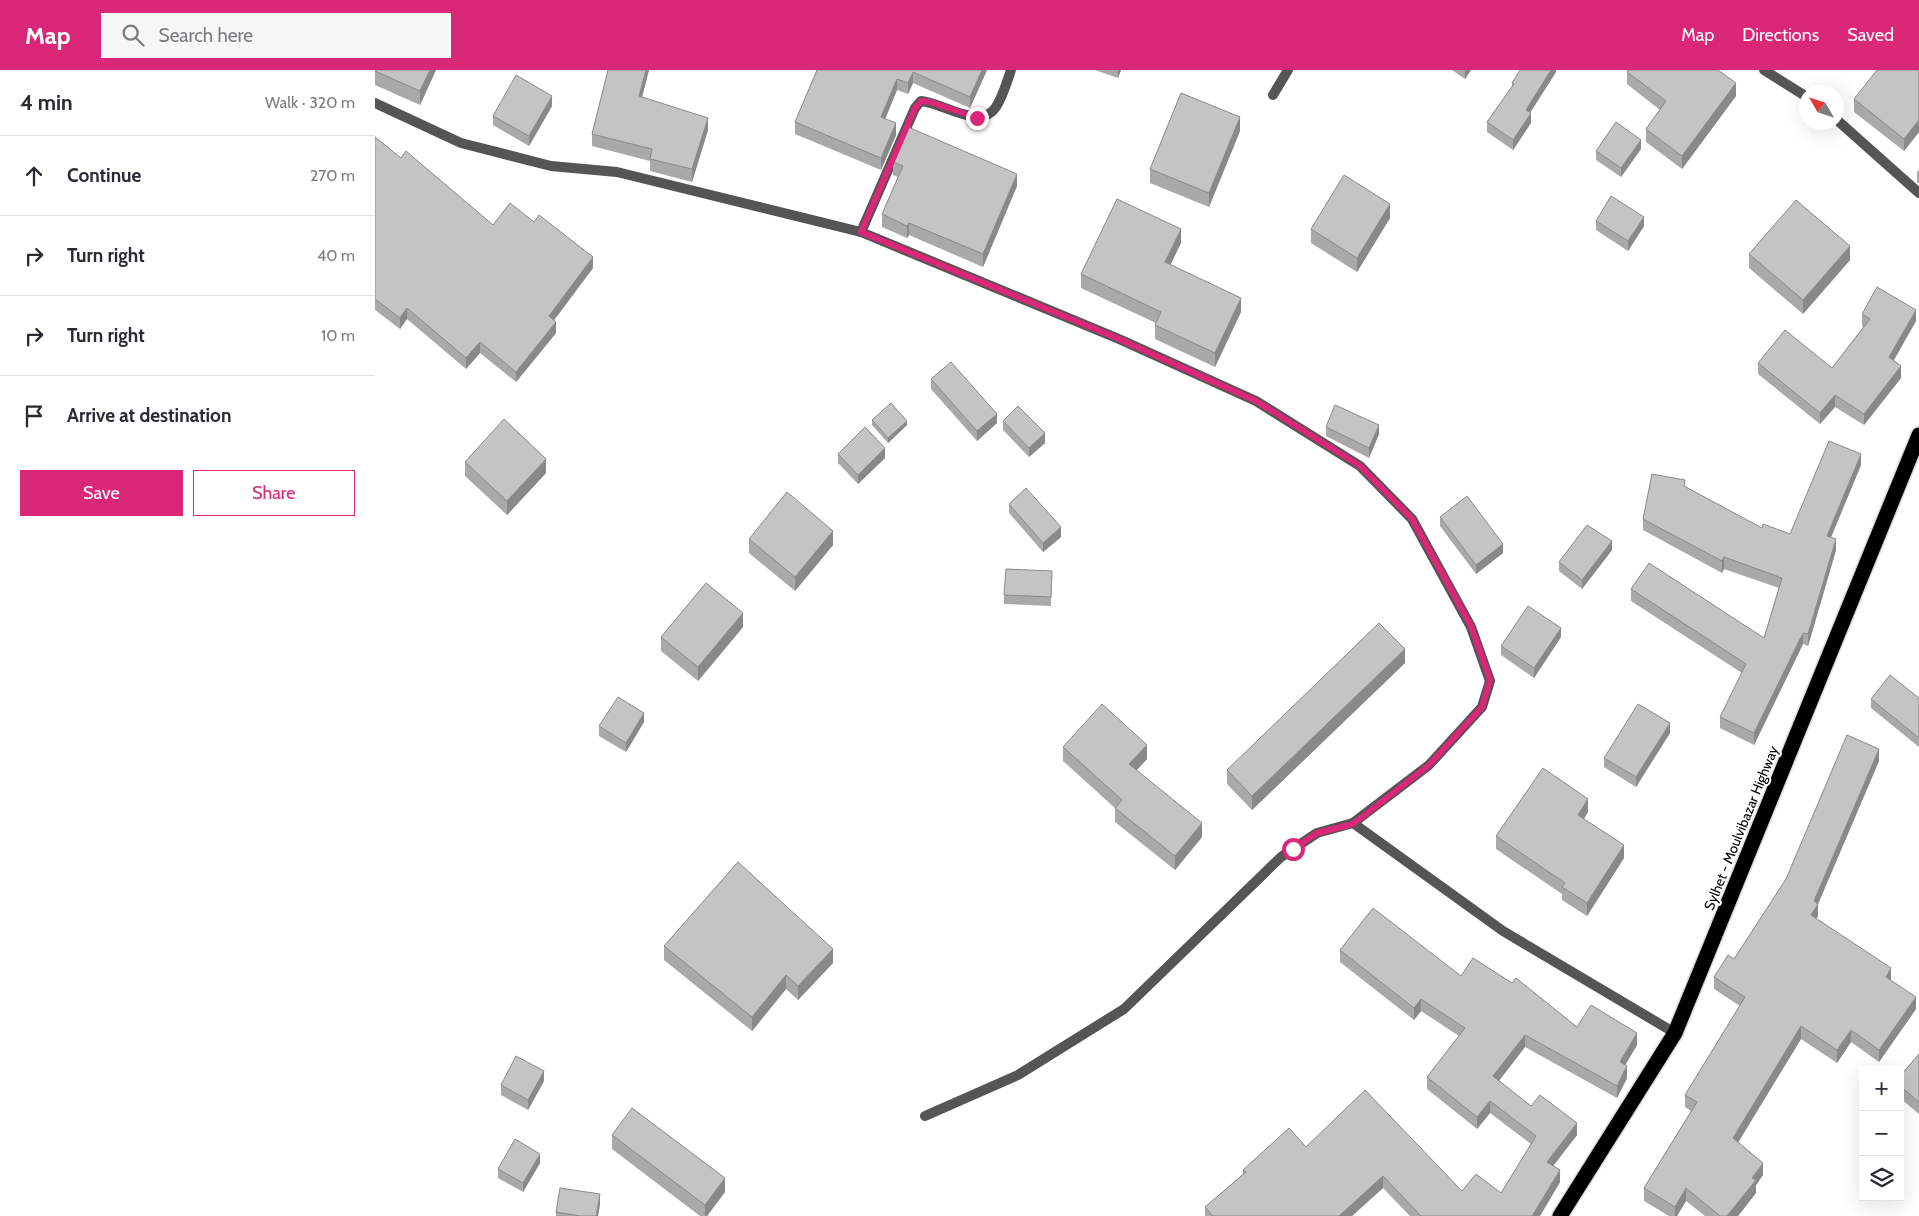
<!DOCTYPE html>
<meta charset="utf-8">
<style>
:root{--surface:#fff;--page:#f7f7f7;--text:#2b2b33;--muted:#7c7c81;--line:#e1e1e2;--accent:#db2777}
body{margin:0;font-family:Cabin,sans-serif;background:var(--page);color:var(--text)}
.controls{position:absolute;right:15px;bottom:15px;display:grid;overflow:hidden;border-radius:0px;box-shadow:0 5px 20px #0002}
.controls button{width:45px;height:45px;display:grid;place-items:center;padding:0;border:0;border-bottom:1px solid var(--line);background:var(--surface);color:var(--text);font:25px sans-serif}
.compass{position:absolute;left:1424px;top:15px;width:45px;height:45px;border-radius:50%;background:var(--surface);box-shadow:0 5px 20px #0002;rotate:309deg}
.stop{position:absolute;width:15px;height:15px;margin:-11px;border:4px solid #db2777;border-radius:50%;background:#fff}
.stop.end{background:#db2777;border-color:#fff;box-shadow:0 1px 5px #0008}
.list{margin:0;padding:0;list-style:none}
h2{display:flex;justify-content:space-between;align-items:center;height:65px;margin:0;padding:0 20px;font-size:21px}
h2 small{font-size:16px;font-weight:400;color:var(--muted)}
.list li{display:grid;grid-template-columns:32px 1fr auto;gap:15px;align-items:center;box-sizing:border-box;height:80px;padding:0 20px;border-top:1px solid var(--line)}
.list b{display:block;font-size:19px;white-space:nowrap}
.list em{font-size:16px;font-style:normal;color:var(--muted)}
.actions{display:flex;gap:10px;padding:15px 20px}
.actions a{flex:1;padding:11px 0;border:1px solid var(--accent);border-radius:0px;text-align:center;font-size:18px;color:var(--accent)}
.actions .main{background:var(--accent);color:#fff}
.icon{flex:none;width:28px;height:28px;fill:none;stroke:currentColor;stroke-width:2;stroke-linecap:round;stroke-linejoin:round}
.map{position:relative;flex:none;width:1544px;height:1146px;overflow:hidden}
header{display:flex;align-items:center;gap:30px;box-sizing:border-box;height:70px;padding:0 25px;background:var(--accent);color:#fff}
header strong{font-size:24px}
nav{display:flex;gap:28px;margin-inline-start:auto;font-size:18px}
.search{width:350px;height:45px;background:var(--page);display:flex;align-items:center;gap:12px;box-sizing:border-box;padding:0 18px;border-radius:0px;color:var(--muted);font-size:19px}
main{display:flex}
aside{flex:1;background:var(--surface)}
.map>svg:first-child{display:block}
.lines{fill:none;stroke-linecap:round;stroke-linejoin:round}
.highway-casing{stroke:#dbdbdb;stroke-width:18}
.street{stroke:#555;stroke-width:10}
.highway{stroke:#000;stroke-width:15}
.wall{fill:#a9a9a9}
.shaded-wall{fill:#898989}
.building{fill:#c4c4c4;stroke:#898989}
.route{stroke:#db2777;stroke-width:6}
.labels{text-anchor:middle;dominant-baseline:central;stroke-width:4;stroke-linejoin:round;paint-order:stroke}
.street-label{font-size:14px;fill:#000;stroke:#fff}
</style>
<header>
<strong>Map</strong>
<div class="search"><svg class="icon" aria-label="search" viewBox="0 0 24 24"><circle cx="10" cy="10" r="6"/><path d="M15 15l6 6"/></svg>Search here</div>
<nav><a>Map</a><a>Directions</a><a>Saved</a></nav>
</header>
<main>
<aside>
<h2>4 min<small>Walk · 320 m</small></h2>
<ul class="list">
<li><svg class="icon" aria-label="ahead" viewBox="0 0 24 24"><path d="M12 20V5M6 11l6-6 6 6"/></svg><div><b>Continue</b></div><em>270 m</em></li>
<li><svg class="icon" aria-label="right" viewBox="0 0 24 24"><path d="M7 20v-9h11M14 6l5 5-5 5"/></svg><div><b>Turn right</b></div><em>40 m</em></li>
<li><svg class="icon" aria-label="right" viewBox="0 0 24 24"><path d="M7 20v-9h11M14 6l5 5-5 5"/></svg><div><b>Turn right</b></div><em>10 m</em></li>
<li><svg class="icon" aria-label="arrive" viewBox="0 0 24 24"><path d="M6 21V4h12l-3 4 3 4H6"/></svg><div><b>Arrive at destination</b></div></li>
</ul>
<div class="actions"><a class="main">Save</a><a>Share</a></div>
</aside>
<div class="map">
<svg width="1544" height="1146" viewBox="0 0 1544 1146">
<rect width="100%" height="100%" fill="#fff"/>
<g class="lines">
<g class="highway-casing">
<path id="highway" d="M1185 1146 1300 963 1544 365"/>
</g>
<g class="street">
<path d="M1389 0 1432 27"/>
<path d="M898 25 913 0"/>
<path d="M0 33 86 73 176 96 242 102 486 162 744 269 881 331 985 396 1037 449 1096 557 1115 611 1107 637 1054 695 978 753 1128 861 1300 963"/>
<path d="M1462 50 1544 123"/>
<path d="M486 162 540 38 546 31C569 33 605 61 621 37 628 26 632 12 636 0"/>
<path d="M550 1046 643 1005 749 939 906 787 942 763 978 753"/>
</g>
<use href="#highway" class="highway"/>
</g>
<g class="wall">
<path d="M0 0H61L45 35 0 15Z"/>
<path d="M233 0H274L267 27 333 60 317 112 275 101V91L217 76V64Z"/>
<path d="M442 0H612L595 38 538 13 533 24 522 20 510 49 521 65 506 100 420 64V52Z"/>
<path d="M720 0H746L743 8Z"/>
<path d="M1077 0H1096L1090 9Z"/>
<path d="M1181 0V2L1155 43 1156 53 1138 80 1112 62V52L1137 16V13Z"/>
<path d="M1544 0V62L1529 81 1479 42V29Z"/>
<path d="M1252 2 1361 26 1307 99 1271 72V59L1285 40 1252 14Z"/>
<path d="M177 36 154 76 118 55V46Z"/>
<path d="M865 61 834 137 775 113V99Z"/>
<path d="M0 67 26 88 118 155 218 198 179 250 181 263 141 312 105 283 91 299 32 249 25 259 0 240Z"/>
<path d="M1266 79 1246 107 1221 90V81Z"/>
<path d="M518 92 642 116 608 197 534 165 532 168 507 157V144L523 107 518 105Z"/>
<path d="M1544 100V114L1542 112V102Z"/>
<path d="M1015 148 982 202 936 173V159Z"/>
<path d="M1221 151 1269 156 1253 181 1221 160Z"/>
<path d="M806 173 795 195 866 242 840 297 780 269V255L781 253 706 218V204Z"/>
<path d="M1374 184 1475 190 1428 244 1374 198Z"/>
<path d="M1487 244 1541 251 1518 290 1526 308 1489 355 1460 337 1445 354 1383 304V293L1457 298 1488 257 1487 256Z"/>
<path d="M556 309 622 353 602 371 556 319Z"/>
<path d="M497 350 532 355 513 373 497 355Z"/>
<path d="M628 351 670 373 654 387 628 360Z"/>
<path d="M951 357 1004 364 994 388 951 366Z"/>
<path d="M463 384 510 388 483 414 463 393Z"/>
<path d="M90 392 171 403 132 445 90 406Z"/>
<path d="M1486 395 1456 467 1461 480 1433 576 1428 574 1379 675 1345 658V647L1367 603 1256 531V519L1389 568 1404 518 1349 499 1347 503 1268 460V449L1310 417 1387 458 1415 464Z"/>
<path d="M634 434 686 467 668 482 634 443Z"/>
<path d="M1065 447 1128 483 1101 504 1065 456Z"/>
<path d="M374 469 458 475 420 521 374 483Z"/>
<path d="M1237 480 1207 519 1184 501V492Z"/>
<path d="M677 501 676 536 629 534V525Z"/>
<path d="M368 557 323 611 286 581V567Z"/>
<path d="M1186 567 1159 608 1126 585V576Z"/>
<path d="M1030 593 877 740 852 714V700Z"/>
<path d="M1544 628V677L1496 638V629Z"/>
<path d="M269 652 251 682 224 666V656Z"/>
<path d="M1295 663 1261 717 1229 697V688Z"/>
<path d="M688 677 772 689 762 700 827 767 800 800 740 752V738L688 691Z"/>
<path d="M1504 691 1443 834V846L1441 849 1516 910 1541 939 1504 992 1476 972 1462 993 1426 969 1363 1072 1388 1105 1381 1115V1123L1363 1146H1330L1311 1131 1302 1146H1294L1269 1131V1118L1316 1041 1310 1037V1025L1365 936 1339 919V907L1359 889 1411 809Z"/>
<path d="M1213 742 1209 749 1249 788 1212 846 1187 830V824L1121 779V766Z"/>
<path d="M289 876 458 893 423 930 411 919 377 961 289 890Z"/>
<path d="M965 880 1086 906 1202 957 1262 975 1250 995 1252 1008 1242 1028 1150 977 1124 1011 1156 1036 1202 1065 1178 1096 1185 1112 1165 1146H1035L1008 1118 977 1146H830V1137L868 1104V1100L931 1077 1087 1121 1126 1123 1156 1074 1115 1043 1102 1059 1052 1019V1007L1084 966 1046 941 1039 950 965 892Z"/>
<path d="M1544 984V1044L1525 1028V1006Z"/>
<path d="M169 1011 153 1040 126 1025V1015Z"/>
<path d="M237 1065 350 1122 332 1146H325L237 1079Z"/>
<path d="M165 1093 148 1122 123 1108V1099Z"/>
<path d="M225 1134 223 1146H181V1142Z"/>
</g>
<g class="shaded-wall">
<path d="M55 0H61L45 35V21Z"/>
<path d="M271 0H274L264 39V26Z"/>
<path d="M607 0H612L595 38V27Z"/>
<path d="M743 0H746L743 8Z"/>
<path d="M1090 0H1096L1090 9Z"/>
<path d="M1176 0H1181V2L1151 49V40Z"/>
<path d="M538 2V13L533 24V13Z"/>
<path d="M522 9V20L506 59V47Z"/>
<path d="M1361 13V26L1307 99V86Z"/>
<path d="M177 26V36L154 76V66Z"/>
<path d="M1156 43V53L1138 80V70Z"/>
<path d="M865 47V61L834 137V123Z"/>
<path d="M333 48V60L317 112V99Z"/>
<path d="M1544 50V62L1529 81V69Z"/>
<path d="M521 53V65L506 100V88Z"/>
<path d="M1266 70V79L1246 107V98Z"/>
<path d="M642 104V116L608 197V184Z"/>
<path d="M1015 134V148L982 202V188Z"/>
<path d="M1269 147V156L1253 181V171Z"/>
<path d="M534 153V165L532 168V156Z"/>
<path d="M806 159V173L790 206V192Z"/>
<path d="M1475 176V190L1428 244V230Z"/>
<path d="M218 187V198L174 257V246Z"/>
<path d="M866 228V242L840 297V283Z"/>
<path d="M32 238V249L25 259V248Z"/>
<path d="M1541 240V251L1514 299V287Z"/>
<path d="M181 252V263L141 312V302Z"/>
<path d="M105 272V283L91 299V288Z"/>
<path d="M1526 296V308L1489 355V344Z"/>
<path d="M1460 325V337L1445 354V343Z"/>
<path d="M622 344V353L602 371V361Z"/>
<path d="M532 351V355L513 373V368Z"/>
<path d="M1004 355V364L994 388V378Z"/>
<path d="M670 363V373L654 387V378Z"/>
<path d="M510 378V388L483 414V405Z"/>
<path d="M1486 384V395L1452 477V466Z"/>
<path d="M171 389V403L132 445V431Z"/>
<path d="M686 457V467L668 482V473Z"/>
<path d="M458 461V475L420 521V507Z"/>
<path d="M1461 469V480L1433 576V564Z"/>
<path d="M1237 471V480L1207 519V510Z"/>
<path d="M1128 474V483L1101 504V495Z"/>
<path d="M1349 487V499L1347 503V491Z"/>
<path d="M368 543V557L323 611V597Z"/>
<path d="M1186 558V567L1159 608V598Z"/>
<path d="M1428 563V574L1379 675V663Z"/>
<path d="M1030 579V593L877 740V726Z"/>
<path d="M269 643V652L251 682V673Z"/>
<path d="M1295 653V663L1261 717V707Z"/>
<path d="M772 675V689L754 708V694Z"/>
<path d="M1504 679V691L1443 834V846L1436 857V845L1439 831Z"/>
<path d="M1213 729V742L1203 757V745Z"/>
<path d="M827 753V767L800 800V786Z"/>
<path d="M1249 775V788L1212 846V833Z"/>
<path d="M458 879V893L423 930V916Z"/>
<path d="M1516 898V911L1511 907Z"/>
<path d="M411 905V919L377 961V947Z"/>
<path d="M1541 927V939L1504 992V980Z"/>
<path d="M1046 929V941L1039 950V938Z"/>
<path d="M1426 956V969L1358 1081V1068Z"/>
<path d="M1476 960V972L1462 993V980Z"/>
<path d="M1262 963V975L1245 1004V992Z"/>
<path d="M1150 965V977L1118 1018V1006Z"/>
<path d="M1252 996V1008L1242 1028V1016Z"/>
<path d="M169 1001V1011L153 1040V1030Z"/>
<path d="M1115 1031V1043L1102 1059V1047Z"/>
<path d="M1202 1053V1065L1172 1104V1092Z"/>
<path d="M165 1084V1093L148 1122V1113Z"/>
<path d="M1388 1093V1105L1381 1115V1123L1363 1146H1352Z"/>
<path d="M1185 1100V1112L1165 1146H1157Z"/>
<path d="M1008 1106V1118L977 1146H964Z"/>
<path d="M350 1108V1122L332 1146H330V1135Z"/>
<path d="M1311 1118V1131L1302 1146H1300V1137Z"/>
<path d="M225 1124V1134L223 1146H221Z"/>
</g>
<g class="building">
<path d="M0 0H55L45 21 0 1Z"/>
<path d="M233 0H271L264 26 333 48 317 99 275 89 277 79 217 64Z"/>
<path d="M442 0H607L595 27 538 2 533 13 522 9 506 47 521 53 506 88 420 52Z"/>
<path d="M1145 0H1176L1151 40 1156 43 1138 70 1112 52 1139 14 1137 13Z"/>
<path d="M1253 0H1343L1361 13 1307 86 1271 59 1291 31 1252 2Z"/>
<path d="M1502 0H1544V50L1529 69 1479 29Z"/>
<path d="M141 5 177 26 154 66 118 46Z"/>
<path d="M806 23 865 47 834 123 775 99Z"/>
<path d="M1241 52 1266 70 1246 98 1221 81Z"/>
<path d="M533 57 642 104 608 184 534 153 532 156 507 144 528 96 518 92Z"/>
<path d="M0 67 26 88 31 81 118 155 135 133 159 152 164 145 218 187 174 246 181 252 141 302 105 272 91 288 32 238 25 248 0 229Z"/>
<path d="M969 105 1015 134 982 188 936 159Z"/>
<path d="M1236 126 1269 147 1253 171 1221 151Z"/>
<path d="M742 129 806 159 790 192 866 228 840 283 780 255 786 242 706 204Z"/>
<path d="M1421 130 1475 176 1428 230 1374 184Z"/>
<path d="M1502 217 1541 240 1514 287 1526 296 1489 344 1460 325 1445 343 1383 293 1410 260 1457 298 1495 249 1487 244Z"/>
<path d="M576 292 622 344 602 361 556 309Z"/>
<path d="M516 333 532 351 513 368 497 350Z"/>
<path d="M960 335 1004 355 994 378 951 357Z"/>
<path d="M643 336 670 363 654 378 628 351Z"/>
<path d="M129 349 171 389 132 431 90 392Z"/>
<path d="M490 357 510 378 483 405 463 384Z"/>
<path d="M1454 371 1486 384 1452 466 1461 469 1433 564 1428 563 1379 663 1345 647 1371 594 1256 519 1274 493 1389 568 1407 508 1349 487 1347 491 1268 449 1277 404 1310 410 1309 416 1387 458 1388 454 1415 464Z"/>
<path d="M651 418 686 457 668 473 634 434Z"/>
<path d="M412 422 458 461 420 507 374 469Z"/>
<path d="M1092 426 1128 474 1101 495 1065 447Z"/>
<path d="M1212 455 1237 471 1207 510 1184 492Z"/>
<path d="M631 499 677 501 676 527 629 525Z"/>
<path d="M331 513 368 543 323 597 286 567Z"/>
<path d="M1153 536 1186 558 1159 598 1126 576Z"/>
<path d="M1004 553 1030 579 877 726 852 700Z"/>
<path d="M1515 605 1544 628V668L1496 629Z"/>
<path d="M243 627 269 643 251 673 224 656Z"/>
<path d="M727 634 772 675 754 694 827 753 800 786 740 738 747 730 688 677Z"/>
<path d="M1263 634 1295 653 1261 707 1229 688Z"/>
<path d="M1472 665 1504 679 1439 831 1443 834 1436 845 1516 898 1511 907 1541 927 1504 980 1476 960 1462 980 1426 956 1358 1068 1388 1093 1377 1108 1381 1110 1352 1146H1345L1311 1118 1300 1137 1269 1118 1322 1032 1310 1025 1370 927 1339 907 1353 885 1359 889 1411 809Z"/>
<path d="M1168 698 1213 729 1203 745 1249 775 1212 833 1187 817 1190 813 1121 766Z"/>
<path d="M363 792 458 879 423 916 411 905 377 947 289 876Z"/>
<path d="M998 838 1086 906 1098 888 1137 913 1141 908 1202 957 1216 935 1262 963 1245 992 1252 996 1242 1016 1150 965 1118 1006 1156 1036 1165 1025 1202 1053 1172 1092 1185 1100 1157 1146H1046L1008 1106 964 1146H838L830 1137 871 1102 868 1100 914 1058 931 1077 990 1020 1087 1121 1101 1104 1126 1123 1161 1066 1115 1031 1102 1047 1052 1007 1090 958 1046 929 1039 938 965 880Z"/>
<path d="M1544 984V1032L1525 1016V1006Z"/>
<path d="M141 986 169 1001 153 1030 126 1015Z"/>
<path d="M257 1038 350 1108 330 1135 237 1065Z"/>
<path d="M140 1069 165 1084 148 1113 123 1099Z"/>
<path d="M185 1118 225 1124 221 1146H205L181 1142Z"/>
</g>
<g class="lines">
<path class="route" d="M602 48 555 32 546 31 540 38 486 162 744 269 881 331 985 396 1037 449 1096 556 1115 610 1107 637 1054 695 978 754 942 763 918 779"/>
</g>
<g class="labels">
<g class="street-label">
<text transform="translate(1366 758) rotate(-68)">Sylhet - Moulvibazar Highway</text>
</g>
</g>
</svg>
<div class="controls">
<button>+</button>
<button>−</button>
<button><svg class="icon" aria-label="layers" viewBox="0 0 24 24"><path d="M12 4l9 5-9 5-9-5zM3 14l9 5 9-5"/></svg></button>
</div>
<svg class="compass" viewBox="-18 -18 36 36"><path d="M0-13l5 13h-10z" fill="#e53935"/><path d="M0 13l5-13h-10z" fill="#7c7c81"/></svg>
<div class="stop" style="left:918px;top:779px"></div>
<div class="stop end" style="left:602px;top:48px"></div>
</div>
</main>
